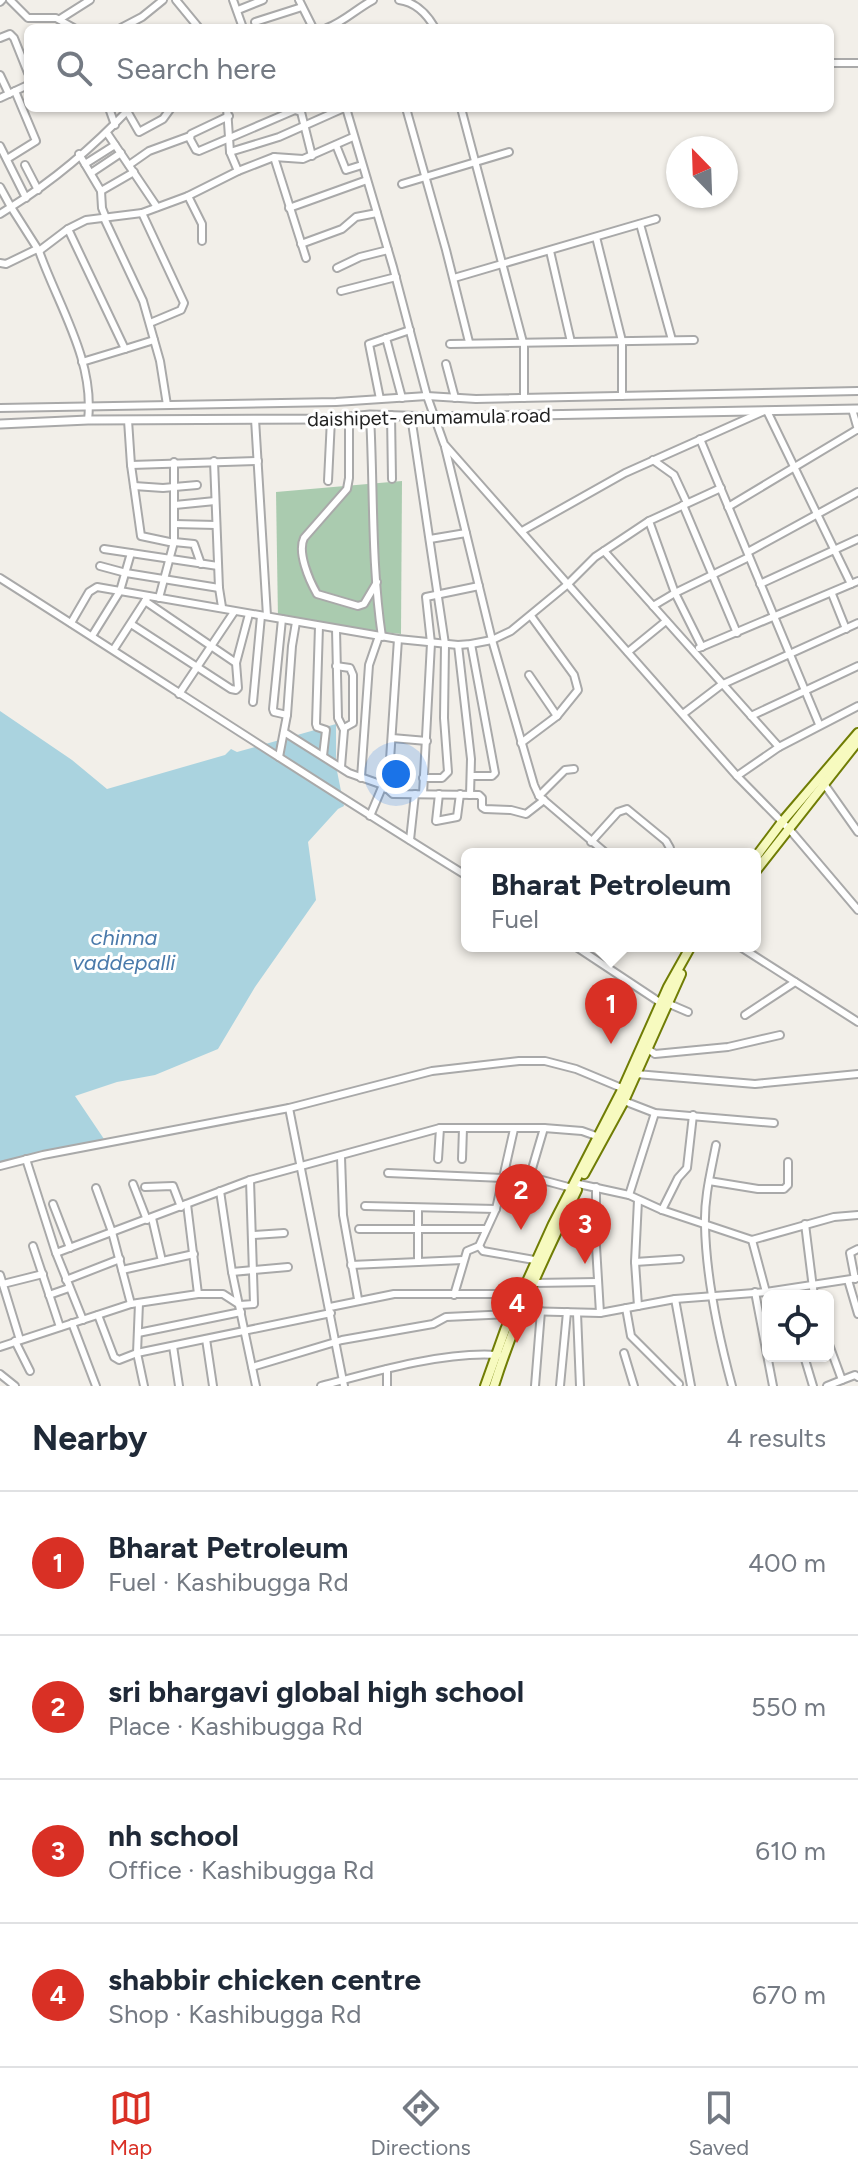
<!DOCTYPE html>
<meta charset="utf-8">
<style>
:root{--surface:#fff;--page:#f6f6f7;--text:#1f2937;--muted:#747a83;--line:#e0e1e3;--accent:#d93025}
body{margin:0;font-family:Figtree,sans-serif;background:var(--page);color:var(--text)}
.controls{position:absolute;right:24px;bottom:24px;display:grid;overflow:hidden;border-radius:12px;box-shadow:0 2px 6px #0004}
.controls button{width:72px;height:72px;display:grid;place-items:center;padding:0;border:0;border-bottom:2px solid var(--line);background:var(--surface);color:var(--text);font:40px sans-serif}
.compass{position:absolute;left:666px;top:136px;width:72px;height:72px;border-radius:50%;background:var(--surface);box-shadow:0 2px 6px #0004;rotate:337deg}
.you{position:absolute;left:396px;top:774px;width:28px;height:28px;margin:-20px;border:6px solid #fff;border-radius:50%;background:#1a73e8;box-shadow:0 0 0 12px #1a73e833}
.badge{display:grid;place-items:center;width:52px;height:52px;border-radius:50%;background:var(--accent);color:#fff;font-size:26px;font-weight:700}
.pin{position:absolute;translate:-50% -66px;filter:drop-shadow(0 2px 4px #0008)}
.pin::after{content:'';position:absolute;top:42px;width:28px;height:24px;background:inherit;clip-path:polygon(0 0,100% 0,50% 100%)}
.popup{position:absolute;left:461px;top:848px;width:300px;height:104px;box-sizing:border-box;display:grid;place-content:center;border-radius:12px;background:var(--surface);filter:drop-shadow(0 2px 6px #0005);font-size:26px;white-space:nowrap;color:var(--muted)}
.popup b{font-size:30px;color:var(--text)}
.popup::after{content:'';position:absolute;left:50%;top:100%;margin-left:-16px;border:16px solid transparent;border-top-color:var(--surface)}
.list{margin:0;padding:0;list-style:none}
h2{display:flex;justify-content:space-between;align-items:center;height:104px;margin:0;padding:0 32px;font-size:34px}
h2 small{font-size:26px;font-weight:400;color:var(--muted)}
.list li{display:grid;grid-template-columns:52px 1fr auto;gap:24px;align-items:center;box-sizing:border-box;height:144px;padding:0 32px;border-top:2px solid var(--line)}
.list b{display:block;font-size:30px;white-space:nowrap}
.list p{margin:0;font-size:26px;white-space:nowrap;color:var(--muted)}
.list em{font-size:26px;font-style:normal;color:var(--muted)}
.icon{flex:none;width:44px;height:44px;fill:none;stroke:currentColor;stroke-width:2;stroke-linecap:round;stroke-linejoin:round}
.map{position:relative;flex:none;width:858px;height:1386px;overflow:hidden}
.search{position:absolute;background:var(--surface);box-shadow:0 2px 6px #0004;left:24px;right:24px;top:24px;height:88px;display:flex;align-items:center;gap:20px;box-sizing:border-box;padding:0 28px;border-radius:12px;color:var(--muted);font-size:30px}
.sheet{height:680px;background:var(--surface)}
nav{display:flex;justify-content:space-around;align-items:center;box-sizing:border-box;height:112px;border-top:2px solid var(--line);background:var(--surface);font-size:22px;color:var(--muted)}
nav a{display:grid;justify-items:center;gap:4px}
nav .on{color:var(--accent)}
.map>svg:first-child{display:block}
.cemetery{fill:#aacbaf}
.water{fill:#aad3df}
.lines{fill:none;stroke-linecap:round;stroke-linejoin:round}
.minor-casing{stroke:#a9a9a9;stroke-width:10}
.tertiary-casing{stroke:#a9a9a9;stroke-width:11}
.secondary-casing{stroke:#707d05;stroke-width:12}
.minor{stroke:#fff;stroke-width:6}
.tertiary{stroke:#fff;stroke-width:7}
.secondary{stroke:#f7fabf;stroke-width:8}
.labels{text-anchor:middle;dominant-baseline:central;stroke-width:6;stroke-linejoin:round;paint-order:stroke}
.street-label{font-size:20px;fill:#222;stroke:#fff}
.water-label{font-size:22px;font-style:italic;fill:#4a7aab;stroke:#fff}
</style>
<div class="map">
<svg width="858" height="1386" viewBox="0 0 858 1386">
<rect width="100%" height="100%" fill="#f2efe9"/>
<path class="cemetery" d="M402 481 401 634 278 620 276 492Z"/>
<path class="water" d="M0 711 72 760 107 789 225 755 231 749 237 752 336 724V766L344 806 338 809 308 842 316 900 255 987 218 1049 155 1075 117 1082 75 1096 104 1139 0 1165Z"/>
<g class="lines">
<g class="minor-casing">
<g id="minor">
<path d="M10 0 28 18H56L74 28"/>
<path d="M176 0 199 28"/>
<path d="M233 0 243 28"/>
<path d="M299 0 313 28"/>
<path d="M399 0C415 2 427 14 435 28"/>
<path d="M0 2 2 0"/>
<path d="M238 10 263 0"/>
<path d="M60 19 90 0"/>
<path d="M255 22 302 7"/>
<path d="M121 28 142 17 163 0"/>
<path d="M327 28C345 21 356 9 373 0"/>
<path d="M0 38 10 34 14 38 28 73"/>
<path d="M830 63H858"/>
<path d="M0 75 9 94"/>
<path d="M0 98 28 85"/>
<path d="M109 108 115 125"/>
<path d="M130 108C96 144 53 181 11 207L39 251 68 229 86 220 142 213 188 196 238 171 274 157 303 159 353 137"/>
<path d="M227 108 230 152 238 171"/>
<path d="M346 108 393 267 427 396 444 444 737 776 790 830 858 910"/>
<path d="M406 108 446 250 469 342"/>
<path d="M461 108 524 346V398"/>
<path d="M127 111 139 132 163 119 171 108"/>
<path d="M229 116 191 134 190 139 196 150 199 151 295 110 301 112 312 156"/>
<path d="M107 133 157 207"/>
<path d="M336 145 346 170 362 165"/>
<path d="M0 146 26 198"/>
<path d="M230 152 279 137 344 108"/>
<path d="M79 154 101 191 102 208 106 218"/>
<path d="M274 157 306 258"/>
<path d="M7 159 36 141 15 91"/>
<path d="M85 164 115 145"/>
<path d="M25 165 38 190"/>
<path d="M129 165 149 151 190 136"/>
<path d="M91 173 121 153"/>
<path d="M402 184 509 152"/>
<path d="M0 187 11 207 0 214"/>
<path d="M101 191 134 172"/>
<path d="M188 196 202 224V241"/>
<path d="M289 208 367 180"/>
<path d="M142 213 184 303 181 310 150 323"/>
<path d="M104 218 143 301 160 361 167 405"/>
<path d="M640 224 672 340"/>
<path d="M68 229 125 349 82 362"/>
<path d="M596 237 622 341V396"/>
<path d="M301 244 342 229 356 217 377 213"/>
<path d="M39 251C58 305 95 361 88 420"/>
<path d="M550 251 571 342"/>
<path d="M0 263 6 264 37 249"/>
<path d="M337 268 360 257 388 250"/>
<path d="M454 278 656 219"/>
<path d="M341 291 396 277"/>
<path d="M386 338 402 398"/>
<path d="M450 344 694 340"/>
<path d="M125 349 154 340"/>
<path d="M446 364 455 398"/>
<path d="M380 399 369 344 410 330"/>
<path d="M0 408 336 402 427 396 476 399 858 391"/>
<path d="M852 409 858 430"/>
<path d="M767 411 851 584"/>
<path d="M370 415C374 489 371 563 382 637"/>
<path d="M391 415 392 479"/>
<path d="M411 416 445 644 444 718 448 772 442 778H423"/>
<path d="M255 419 267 616"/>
<path d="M349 419V478L347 489 304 538C297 552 309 580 317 594L358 606 364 604 377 582"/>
<path d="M128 420 131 465 141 536 174 543"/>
<path d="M700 439 819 724"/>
<path d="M445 447 492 640 534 785 539 796 607 854"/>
<path d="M653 460 674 475 687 503"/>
<path d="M214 461 219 588 222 607"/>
<path d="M131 465 258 461"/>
<path d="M328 481 331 419"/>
<path d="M134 486 163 488 197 485"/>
<path d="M175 505 215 501"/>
<path d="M683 505 737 633"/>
<path d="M728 507 858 429"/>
<path d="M174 524 216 525"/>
<path d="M522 531 625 473 762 412"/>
<path d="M430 539 466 533"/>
<path d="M174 542 194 544 201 564"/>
<path d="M104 549 218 566"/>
<path d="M604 551 779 747"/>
<path d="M748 552 858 492"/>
<path d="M100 566 126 573 219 588"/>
<path d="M0 578C156 677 310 779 467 876"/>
<path d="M760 584 858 539"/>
<path d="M832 594 846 629"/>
<path d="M159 598 174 542V462"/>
<path d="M653 606 675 593 749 557"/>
<path d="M282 619 273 709 274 712 287 715"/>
<path d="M71 623 89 592 97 587 398 639 458 645 471 644 492 640 511 631 568 584 595 557 649 521"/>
<path d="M131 624 231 689 236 690 238 688 236 663 145 601"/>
<path d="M319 626 316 724 317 727 326 730 323 756"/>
<path d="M336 629 338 718 344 730 341 767"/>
<path d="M92 636 120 591 131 553"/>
<path d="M471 644 495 773 492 776H472"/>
<path d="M458 645 471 759 470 795"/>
<path d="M702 647 675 593 649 521 721 488"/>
<path d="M699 648 858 581"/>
<path d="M114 649 147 598"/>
<path d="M628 652 666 621"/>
<path d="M236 663 249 614"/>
<path d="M336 666 350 668 353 675V723L344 728"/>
<path d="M529 675 557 716"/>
<path d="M179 694 234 612"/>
<path d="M253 702 261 616"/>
<path d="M683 714 721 685 858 623"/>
<path d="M751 716 858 666"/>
<path d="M284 732 349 773 383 785 393 794 479 795 482 798V807L485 809 511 810 526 814 544 800"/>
<path d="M392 738 427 741"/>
<path d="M521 743 557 716 578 690 574 675 531 616"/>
<path d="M279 757 287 715 292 646 296 622"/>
<path d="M737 776 779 747 858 706"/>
<path d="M361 778 369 665 379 636"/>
<path d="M822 781 858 832"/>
<path d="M386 789 389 775 398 639"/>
<path d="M423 794 431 643 426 597 479 586"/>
<path d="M439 794 436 821 457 817 460 794"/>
<path d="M539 796 565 770 574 769"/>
<path d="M370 816 383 785"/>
<path d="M410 840 415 794"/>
<path d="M591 842 618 812 627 809 666 841 670 848 666 854"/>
<path d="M575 946 661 1003"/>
<path d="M739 946 858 1022"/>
<path d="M667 1003 688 1012"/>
<path d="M745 1015 795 982"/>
<path d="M645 1047 655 1054 728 1047 780 1035"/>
<path d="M636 1074 755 1084 858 1074"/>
<path d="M624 1101 655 1113 774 1123"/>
<path d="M289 1108 344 1386"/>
<path d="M716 1145C711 1171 704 1198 705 1225 706 1279 718 1334 732 1386"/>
<path d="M341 1157 343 1215 358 1299"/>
<path d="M26 1159 56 1253 83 1320"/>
<path d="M438 1159 440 1128"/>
<path d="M462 1159 463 1128"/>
<path d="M0 1166 43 1155 289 1108 432 1071 519 1061H545L576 1069 624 1089"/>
<path d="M505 1170 572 1188"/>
<path d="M388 1173 503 1178"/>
<path d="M529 1179 544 1128"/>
<path d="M709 1181 758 1189H784L788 1185V1162"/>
<path d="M574 1183 629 1195 662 1210 752 1240 834 1217 858 1215"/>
<path d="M133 1184 147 1220"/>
<path d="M145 1187 173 1186 181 1207"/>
<path d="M596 1187V1246L600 1313"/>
<path d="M96 1188 112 1232 131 1304"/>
<path d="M220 1191 232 1272 256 1386"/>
<path d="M629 1195 655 1113"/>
<path d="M53 1204 70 1248"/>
<path d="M187 1204 198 1294"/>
<path d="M365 1206 496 1209"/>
<path d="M662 1210 678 1178 687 1168 693 1115"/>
<path d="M152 1218 162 1261"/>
<path d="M805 1224 814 1296"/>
<path d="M359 1229H486"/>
<path d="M253 1235 284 1233"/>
<path d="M752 1240 766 1292"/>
<path d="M33 1246 60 1327"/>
<path d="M479 1246 483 1251 540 1261"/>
<path d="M56 1253 250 1180 440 1128H544L582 1131 599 1137"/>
<path d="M418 1262V1208"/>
<path d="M635 1262 680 1259"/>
<path d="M351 1265 463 1260"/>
<path d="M122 1270 194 1254"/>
<path d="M232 1272 288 1267"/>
<path d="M0 1275 20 1340"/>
<path d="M855 1279 850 1253 858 1249"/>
<path d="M66 1280 120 1259"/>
<path d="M848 1280 858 1314"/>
<path d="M534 1283 598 1282"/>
<path d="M3 1284 43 1274"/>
<path d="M755 1292 773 1386"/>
<path d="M49 1295 69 1288"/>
<path d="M454 1295 467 1251 479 1246 496 1209 514 1129"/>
<path d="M675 1299 691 1386"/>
<path d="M139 1303 137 1353 144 1386"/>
<path d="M638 1306 635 1262 638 1200"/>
<path d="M330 1307 394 1294H525"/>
<path d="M626 1308 631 1336 679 1384"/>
<path d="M577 1313 580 1386"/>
<path d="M98 1315 114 1357 119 1360 137 1353 331 1313"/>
<path d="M72 1323 96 1386"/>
<path d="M138 1333 241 1312"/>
<path d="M206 1339 213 1386"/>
<path d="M15 1341 30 1371"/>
<path d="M828 1342 842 1380 855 1375 858 1377"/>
<path d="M173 1346 179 1386"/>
<path d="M0 1347 131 1304 198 1294H223L240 1305 254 1304 250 1180"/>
<path d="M624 1353 634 1386"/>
<path d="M804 1356 813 1386"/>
<path d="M252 1367 342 1340 433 1324 446 1317 512 1314 523 1311 600 1313 675 1299 766 1292 858 1278"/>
<path d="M387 1369V1386"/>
<path d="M0 1374 15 1386"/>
<path d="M321 1386C373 1372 445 1351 498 1355"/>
<path d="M535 1386 541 1311"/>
<path d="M560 1386 567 1312"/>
<path d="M827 1386 842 1380"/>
</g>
</g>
<g class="tertiary-casing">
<path id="tertiary" d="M0 424 88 420 331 419 370 415 434 417 858 409"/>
</g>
<g class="secondary-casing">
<g id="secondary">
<path d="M755 858 782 822 858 733"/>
<path d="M755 872 858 741"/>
<path d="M584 1174 624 1101 681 974"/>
<path d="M485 1386 505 1330 553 1224 623 1088 668 987 691 946"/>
<path d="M494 1386C515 1319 546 1253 577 1190"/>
</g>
</g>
<use href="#minor" class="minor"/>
<use href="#tertiary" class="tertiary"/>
<use href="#secondary" class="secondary"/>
</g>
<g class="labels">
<g class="street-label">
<text transform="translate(429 417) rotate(-1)">daishipet- enumamula road</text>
</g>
<g class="water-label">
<text x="124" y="937">chinna<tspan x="124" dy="25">vaddepalli</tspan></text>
</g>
</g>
</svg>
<div class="controls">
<button><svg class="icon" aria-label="locate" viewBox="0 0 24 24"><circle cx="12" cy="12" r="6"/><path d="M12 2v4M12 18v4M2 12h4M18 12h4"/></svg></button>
</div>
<svg class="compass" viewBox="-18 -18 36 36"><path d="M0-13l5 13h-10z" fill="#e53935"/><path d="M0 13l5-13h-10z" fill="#747a83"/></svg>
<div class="you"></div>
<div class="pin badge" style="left:611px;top:1044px">1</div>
<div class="popup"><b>Bharat Petroleum</b>Fuel</div>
<div class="pin badge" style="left:521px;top:1230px">2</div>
<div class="pin badge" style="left:585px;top:1264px">3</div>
<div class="pin badge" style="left:517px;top:1343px">4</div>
<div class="search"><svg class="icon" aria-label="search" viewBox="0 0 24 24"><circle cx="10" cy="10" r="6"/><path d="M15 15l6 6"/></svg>Search here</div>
</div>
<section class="sheet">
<h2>Nearby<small>4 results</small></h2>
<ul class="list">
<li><span class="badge">1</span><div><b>Bharat Petroleum</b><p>Fuel · Kashibugga Rd</p></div><em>400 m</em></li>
<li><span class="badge">2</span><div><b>sri bhargavi global high school</b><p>Place · Kashibugga Rd</p></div><em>550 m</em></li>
<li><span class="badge">3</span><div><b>nh school</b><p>Office · Kashibugga Rd</p></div><em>610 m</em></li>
<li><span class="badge">4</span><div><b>shabbir chicken centre</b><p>Shop · Kashibugga Rd</p></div><em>670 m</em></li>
</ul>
</section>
<nav>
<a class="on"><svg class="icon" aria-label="map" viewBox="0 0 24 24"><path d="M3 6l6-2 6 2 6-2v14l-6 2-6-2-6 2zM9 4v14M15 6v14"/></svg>Map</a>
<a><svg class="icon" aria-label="directions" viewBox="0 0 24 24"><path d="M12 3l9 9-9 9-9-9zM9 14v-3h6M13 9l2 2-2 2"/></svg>Directions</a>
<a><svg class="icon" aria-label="saved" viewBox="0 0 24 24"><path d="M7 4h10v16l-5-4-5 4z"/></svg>Saved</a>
</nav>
